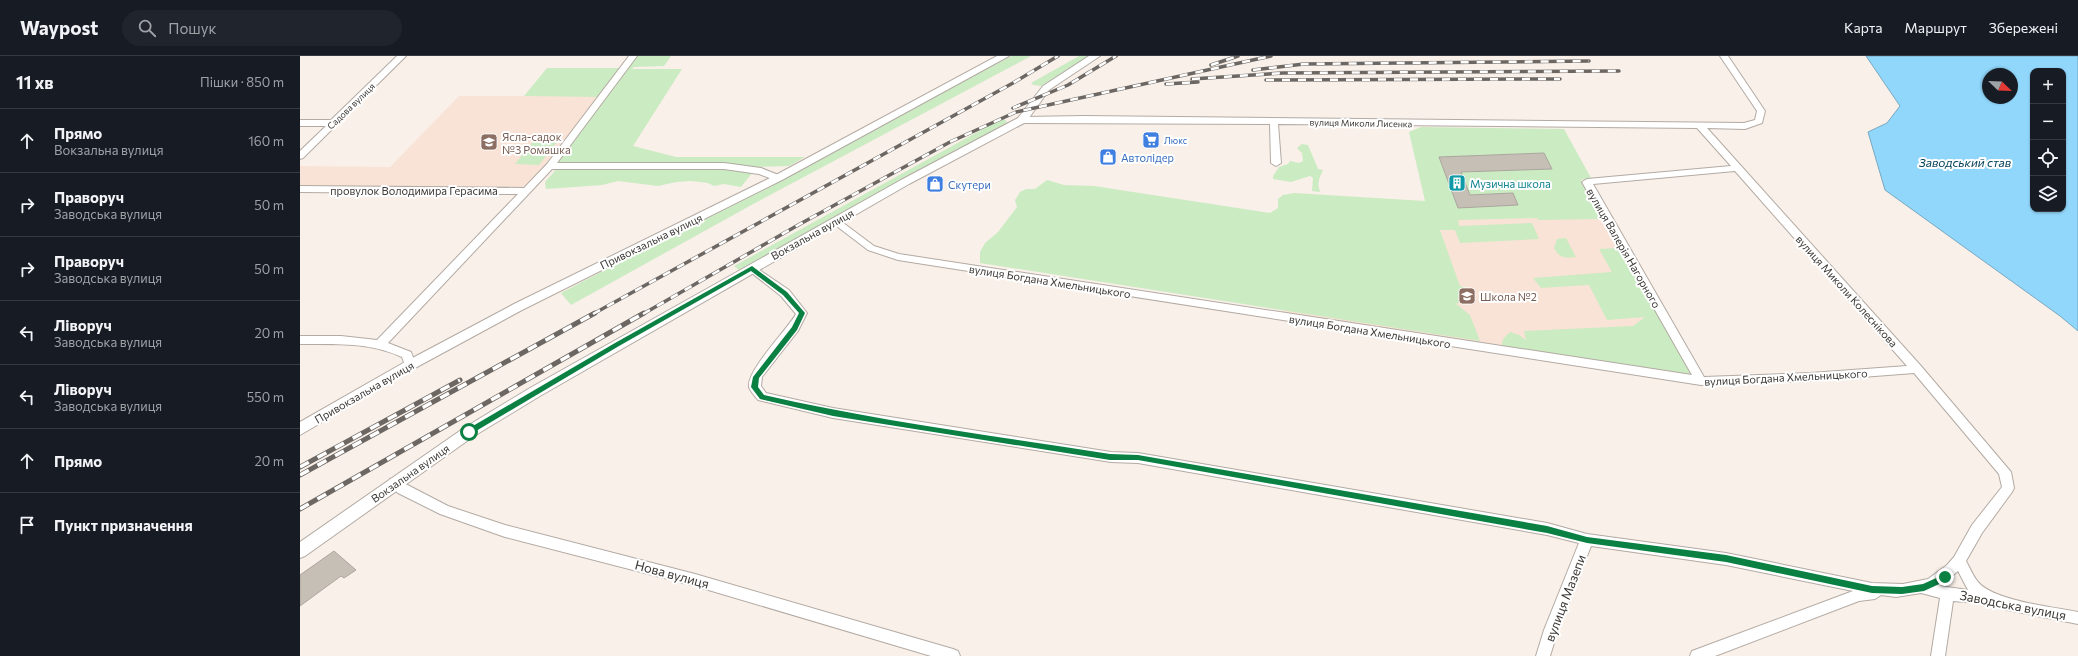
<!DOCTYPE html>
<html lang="uk">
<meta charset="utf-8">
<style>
:root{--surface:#171b24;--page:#20242c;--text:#f1f3f6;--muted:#9ea1a6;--line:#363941}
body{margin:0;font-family:Commissioner,sans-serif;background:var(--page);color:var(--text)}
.controls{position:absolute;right:12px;top:12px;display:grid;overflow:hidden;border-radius:8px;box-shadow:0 1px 3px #0004}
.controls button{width:36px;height:36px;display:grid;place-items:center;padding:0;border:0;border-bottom:1px solid var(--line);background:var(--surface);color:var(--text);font:20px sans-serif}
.compass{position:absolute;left:1682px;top:12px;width:36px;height:36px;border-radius:50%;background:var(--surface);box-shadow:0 1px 3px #0004;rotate:113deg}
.stop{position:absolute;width:12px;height:12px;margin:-9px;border:3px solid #0b8043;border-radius:50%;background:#fff}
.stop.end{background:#0b8043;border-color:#fff;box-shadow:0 1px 4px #0008}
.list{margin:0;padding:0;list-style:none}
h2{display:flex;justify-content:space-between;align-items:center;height:52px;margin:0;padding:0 16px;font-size:17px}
h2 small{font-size:13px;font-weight:400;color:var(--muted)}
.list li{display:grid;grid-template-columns:26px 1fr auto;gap:12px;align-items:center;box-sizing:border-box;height:64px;padding:0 16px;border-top:1px solid var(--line)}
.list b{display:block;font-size:15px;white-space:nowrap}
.list p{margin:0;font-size:13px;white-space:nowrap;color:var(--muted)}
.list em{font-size:13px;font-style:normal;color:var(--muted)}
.icon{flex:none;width:22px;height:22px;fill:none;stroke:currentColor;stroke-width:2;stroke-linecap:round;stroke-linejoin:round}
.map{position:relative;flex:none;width:1778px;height:600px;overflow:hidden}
header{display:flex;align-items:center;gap:24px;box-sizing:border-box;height:56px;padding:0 20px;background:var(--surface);border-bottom:1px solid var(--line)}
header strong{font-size:19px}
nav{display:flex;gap:22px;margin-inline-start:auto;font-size:14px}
.search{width:280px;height:36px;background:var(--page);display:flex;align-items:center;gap:10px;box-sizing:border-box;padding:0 14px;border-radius:22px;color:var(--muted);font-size:15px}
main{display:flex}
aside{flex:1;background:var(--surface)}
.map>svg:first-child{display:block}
.education{fill:#f9e3d6}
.green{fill:#cbebc2}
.water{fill:#91d7fc;stroke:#78a8c1;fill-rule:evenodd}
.building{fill:#c5bfb6;stroke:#aca69e}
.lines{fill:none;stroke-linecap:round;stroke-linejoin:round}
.minor-casing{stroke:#b3aaa3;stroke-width:2}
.tertiary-casing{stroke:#b3aaa3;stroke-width:2}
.minor{fill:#fff;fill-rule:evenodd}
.tertiary{fill:#fff;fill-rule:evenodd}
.rail-far1-casing{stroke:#6c6763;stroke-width:3.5}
.rail-casing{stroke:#6c6763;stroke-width:5}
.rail-far1{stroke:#fff;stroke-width:2.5;stroke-dasharray:8;stroke-linecap:butt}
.rail{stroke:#fff;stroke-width:3.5;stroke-dasharray:10;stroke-linecap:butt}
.route{fill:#0b8043}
.labels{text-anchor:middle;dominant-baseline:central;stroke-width:4;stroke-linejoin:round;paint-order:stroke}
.far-street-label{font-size:9px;fill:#3c3936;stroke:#fff}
.far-shop-label{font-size:9px;fill:#366cbe;stroke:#fff;text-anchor:start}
.education-label{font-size:11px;fill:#785e54;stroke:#fff;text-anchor:start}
.shop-label{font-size:11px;fill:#366cbe;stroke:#fff;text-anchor:start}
.culture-label{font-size:11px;fill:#0d838f;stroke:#fff;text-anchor:start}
.street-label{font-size:11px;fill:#3c3936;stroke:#fff}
.water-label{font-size:12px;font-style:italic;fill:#05425b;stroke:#fff}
.near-street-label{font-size:13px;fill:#3c3936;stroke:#fff}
</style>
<header>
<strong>Waypost</strong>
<div class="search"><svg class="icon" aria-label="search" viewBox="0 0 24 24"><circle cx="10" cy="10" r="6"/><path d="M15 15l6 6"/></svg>Пошук</div>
<nav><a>Карта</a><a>Маршрут</a><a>Збережені</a></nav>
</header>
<main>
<aside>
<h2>11 хв<small>Пішки · 850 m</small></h2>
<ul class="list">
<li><svg class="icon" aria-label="ahead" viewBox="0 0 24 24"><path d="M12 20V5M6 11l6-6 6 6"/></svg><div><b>Прямо</b><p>Вокзальна вулиця</p></div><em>160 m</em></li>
<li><svg class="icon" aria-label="right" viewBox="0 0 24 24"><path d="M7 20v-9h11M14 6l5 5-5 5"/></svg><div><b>Праворуч</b><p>Заводська вулиця</p></div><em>50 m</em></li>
<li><svg class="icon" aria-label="right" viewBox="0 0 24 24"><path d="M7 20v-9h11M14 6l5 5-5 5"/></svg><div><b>Праворуч</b><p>Заводська вулиця</p></div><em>50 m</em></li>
<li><svg class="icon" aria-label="left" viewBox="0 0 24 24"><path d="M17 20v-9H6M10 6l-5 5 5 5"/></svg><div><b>Ліворуч</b><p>Заводська вулиця</p></div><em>20 m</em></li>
<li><svg class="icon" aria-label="left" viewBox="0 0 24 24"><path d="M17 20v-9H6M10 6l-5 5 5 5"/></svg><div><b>Ліворуч</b><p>Заводська вулиця</p></div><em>550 m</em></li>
<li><svg class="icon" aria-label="ahead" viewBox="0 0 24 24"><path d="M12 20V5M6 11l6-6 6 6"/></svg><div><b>Прямо</b></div><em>20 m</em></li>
<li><svg class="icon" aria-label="arrive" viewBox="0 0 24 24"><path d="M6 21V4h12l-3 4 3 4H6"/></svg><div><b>Пункт призначення</b></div></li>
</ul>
</aside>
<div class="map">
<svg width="1778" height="600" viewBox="0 0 1778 600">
<rect width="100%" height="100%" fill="#f9f0e9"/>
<g class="education">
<path d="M159 40H299L250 104 223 131 0 130V110L90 111Z"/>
<path d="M991 139 1299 156 1380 299 1388 318 983 258 991 221Z"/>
</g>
<g class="green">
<path d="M330 0H371L364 10 334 11 332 13H382L333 90 376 101H505L489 110 457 111 441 131 424 128 414 130 408 127 391 125 376 126 358 130 318 125 302 129 246 133 245 126 254 116 259 105 250 104 299 41 224 40 247 12H321Z"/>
<path d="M712 0H731L455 147 271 249 261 237Z"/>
<path d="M779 0H789L741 30 733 29 731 27Z"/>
<path d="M703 62 708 67 440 215 434 210Z"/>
<path d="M1121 71 1264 73 1291 122 1281 124 1302 163 1238 164 1237 162 1158 164 1159 170 1232 167 1239 183 1160 187 1155 174H1140L1160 230 1168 232 1170 240 1156 248 1170 259 1180 285 680 207V196L685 187 698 176 717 151 715 144 720 136 726 133H735L747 124 764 129 794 130 970 157 978 152V143L983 139 994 137 1125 145 1109 76Z"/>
<path d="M236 82H260L239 109 215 108Z"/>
<path d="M1002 88 1008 89 1018 113 1023 114C1019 123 1017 126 1020 136L1012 135 1013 122 1010 120 991 126 973 123V120L979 111 988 108 990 105 999 107 1003 105 1002 97 997 92Z"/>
<path d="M1266 182 1276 201C1265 202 1260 203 1254 192L1257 183Z"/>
<path d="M1317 192 1328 210 1338 212 1396 313 1386 320 1201 293 1203 283 1210 276 1219 279 1226 284 1224 275 1333 270 1345 261 1307 264 1289 229 1241 232 1233 222 1312 216 1299 193Z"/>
</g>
<path class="water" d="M1566 0H1778V275L1760 260 1585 134 1568 76 1587 67 1600 50ZM1733 15H1763V153H1733ZM1688 18H1712V42H1688Z"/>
<g class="building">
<path d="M1244 97 1252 113 1161 116 1170 139 1213 137 1218 149 1158 152 1139 101Z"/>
<path d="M34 495 56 514 44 522 41 520 0 550V519Z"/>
</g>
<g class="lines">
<g class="minor-casing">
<g id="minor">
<path d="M97 0H106L3 102 0 103V95L26 70H0V64H31Z"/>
<path d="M329 0H337L257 107H424L461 112 481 120V124H475L459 118 424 113H252L88 287 111 296 116 309 114 312H106L102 301C70 286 35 288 0 288V280H41L77 284 218 138 0 136V130L224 132 247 108Z"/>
<path d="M1420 0H1428L1465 55 1462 67 1445 73 1407 72 1621 310 1711 416 1714 432 1712 436 1682 477 1666 505C1670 512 1673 520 1678 526 1694 545 1753 551 1778 556V568L1707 554 1689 548 1653 545 1645 600H1631L1640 542 1621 537 1596 541 1581 539 1575 543 1559 545 1415 600H1390L1392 595 1553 535 1426 509 1291 490 1258 574 1250 600H1236L1244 574 1279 487 1247 479 838 407 811 406 533 362 458 344C455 340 450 335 449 331 446 315 487 274 496 258L481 240 448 214 447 212 448 210 452 209 489 234 507 257 498 275 462 321 461 330 466 337 533 352 811 396 838 397 1247 467 1287 478 1426 497 1572 527 1603 528 1628 523 1647 509 1654 501 1672 469 1702 431 1699 418 1614 317 1510 325 1401 329 598 204 568 194 530 165 535 162 538 163 574 190 599 198 1392 319 1282 126 1287 123 1431 110 1397 72 978 68 981 107 976 110 971 107 970 68 722 67 718 64 722 61 784 60 1444 67 1455 64 1457 55ZM1435 115 1607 310 1510 317 1404 321 1293 128ZM1658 515 1668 534 1640 530Z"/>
<path d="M94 422 148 450 205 469 395 518 653 593 658 595 660 600H631L395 530 205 481 140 458 98 437 88 427 90 423Z"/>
</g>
</g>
<g class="tertiary-casing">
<g id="tertiary">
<path d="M697 0H709L482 124 222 254 115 312 0 379V366L105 306 214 248 474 120Z"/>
<path d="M789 0H800L749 34 726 66 609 128 240 340 174 380 5 500 0 502V486L164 372 230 332 601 124 718 62 743 30Z"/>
</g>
</g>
<use href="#minor" class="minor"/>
<use href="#tertiary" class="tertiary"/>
<g class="rail-far1-casing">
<g id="rail-far1">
<path d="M911 9 938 0"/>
<path d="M953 14 1004 8 1289 5"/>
<path d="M892 23 983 17 1319 15"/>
<path d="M966 24 1260 23"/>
<path d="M866 28 898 26"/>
<path d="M713 52 768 29 816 0"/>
<path d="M293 258 713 27 758 0"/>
<path d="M343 258 500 168 650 86 716 56 971 0"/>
</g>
</g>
<g class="rail-casing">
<g id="rail">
<path d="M0 411 160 324"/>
<path d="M0 419 295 257"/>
<path d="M0 453 344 257"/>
</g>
</g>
<use href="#rail-far1" class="rail-far1"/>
<use href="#rail" class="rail"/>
</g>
<path class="route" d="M452 210 487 236 505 257 497 274 459 322 458 331 464 339C578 365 695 380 810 398L838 399 1247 470 1287 481 1426 499 1572 530 1602 531 1623 528 1645 518 1649 521 1648 524 1624 535 1602 538 1572 537 1426 506 1287 487 1247 477 838 404H810L533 360 460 343 451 331 453 321 492 271 499 257 483 239 451 215 319 290 171 378H166V374L315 287Z"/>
<defs>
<g id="supermarket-square" transform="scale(0.9)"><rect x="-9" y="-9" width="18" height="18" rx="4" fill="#3f7fe0" stroke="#fff"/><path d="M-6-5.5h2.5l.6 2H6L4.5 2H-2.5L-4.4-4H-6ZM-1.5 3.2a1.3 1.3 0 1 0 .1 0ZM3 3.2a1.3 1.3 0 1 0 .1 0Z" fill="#fff"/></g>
<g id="school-square" transform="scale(0.9)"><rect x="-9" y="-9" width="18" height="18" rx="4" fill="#8d6e63" stroke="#fff"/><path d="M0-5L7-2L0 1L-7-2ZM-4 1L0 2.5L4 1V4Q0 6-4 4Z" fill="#fff"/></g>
<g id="shop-square" transform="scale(0.9)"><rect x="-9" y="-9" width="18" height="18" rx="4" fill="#3f7fe0" stroke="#fff"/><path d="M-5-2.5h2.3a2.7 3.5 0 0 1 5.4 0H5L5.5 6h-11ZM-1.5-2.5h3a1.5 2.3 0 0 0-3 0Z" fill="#fff"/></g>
<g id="building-square" transform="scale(0.9)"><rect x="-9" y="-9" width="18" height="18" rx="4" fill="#0f9aa8" stroke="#fff"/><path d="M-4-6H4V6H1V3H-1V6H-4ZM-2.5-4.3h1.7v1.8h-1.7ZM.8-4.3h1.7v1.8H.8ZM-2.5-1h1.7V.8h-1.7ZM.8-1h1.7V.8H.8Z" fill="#fff"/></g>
</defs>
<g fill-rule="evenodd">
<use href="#supermarket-square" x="851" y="84"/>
<use href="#school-square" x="189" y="86"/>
<use href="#shop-square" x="808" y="101"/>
<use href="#building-square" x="1157" y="127"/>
<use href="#shop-square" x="635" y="128"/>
<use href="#school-square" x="1167" y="240"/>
</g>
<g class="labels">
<g class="far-street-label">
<text transform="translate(51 50) rotate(-44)">Садова вулиця</text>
<text transform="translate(1061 67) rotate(1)">вулиця Миколи Лисенка</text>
</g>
<g class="far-shop-label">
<text x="864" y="84">Люкс</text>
</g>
<g class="education-label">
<text x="202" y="80">Ясла-садок<tspan x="202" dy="13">№3 Ромашка</tspan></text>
<text x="1180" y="240">Школа №2</text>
</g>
<g class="shop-label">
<text x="821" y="101">Автолідер</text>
<text x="648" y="128">Скутери</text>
</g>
<g class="culture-label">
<text x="1170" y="127">Музична школа</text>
</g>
<g class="street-label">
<text x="114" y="134">провулок Володимира Герасима</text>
<text transform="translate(512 178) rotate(-29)">Вокзальна вулиця</text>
<text transform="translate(351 185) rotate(-26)">Привокзальна вулиця</text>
<text transform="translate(1324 192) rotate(60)">вулиця Валерія Нагорного</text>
<text transform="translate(750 225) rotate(9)">вулиця Богдана Хмельницького</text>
<text transform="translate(1547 235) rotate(48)">вулиця Миколи Колеснікова</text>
<text transform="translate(1070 275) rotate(9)">вулиця Богдана Хмельницького</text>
<text transform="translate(1486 321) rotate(-3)">вулиця Богдана Хмельницького</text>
<text transform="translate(64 336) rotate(-30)">Привокзальна вулиця</text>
<text transform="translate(110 417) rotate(-35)">Вокзальна вулиця</text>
</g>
<g class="water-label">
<text x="1665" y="106">Заводський став</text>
</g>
<g class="near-street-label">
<text transform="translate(372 518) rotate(15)">Нова вулиця</text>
<text transform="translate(1265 542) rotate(-69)">вулиця Мазепи</text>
<text transform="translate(1713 549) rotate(11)">Заводська вулиця</text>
</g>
</g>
</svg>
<div class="controls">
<button>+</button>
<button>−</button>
<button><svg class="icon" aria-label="locate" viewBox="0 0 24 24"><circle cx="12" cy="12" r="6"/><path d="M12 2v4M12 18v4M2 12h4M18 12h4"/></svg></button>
<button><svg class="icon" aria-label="layers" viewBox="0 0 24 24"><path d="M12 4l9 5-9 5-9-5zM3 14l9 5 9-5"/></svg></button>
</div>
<svg class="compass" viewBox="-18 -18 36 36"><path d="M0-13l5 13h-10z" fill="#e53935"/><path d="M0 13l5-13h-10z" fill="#9ea1a6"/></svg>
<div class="stop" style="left:169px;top:376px"></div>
<div class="stop end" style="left:1645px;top:521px"></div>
</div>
</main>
